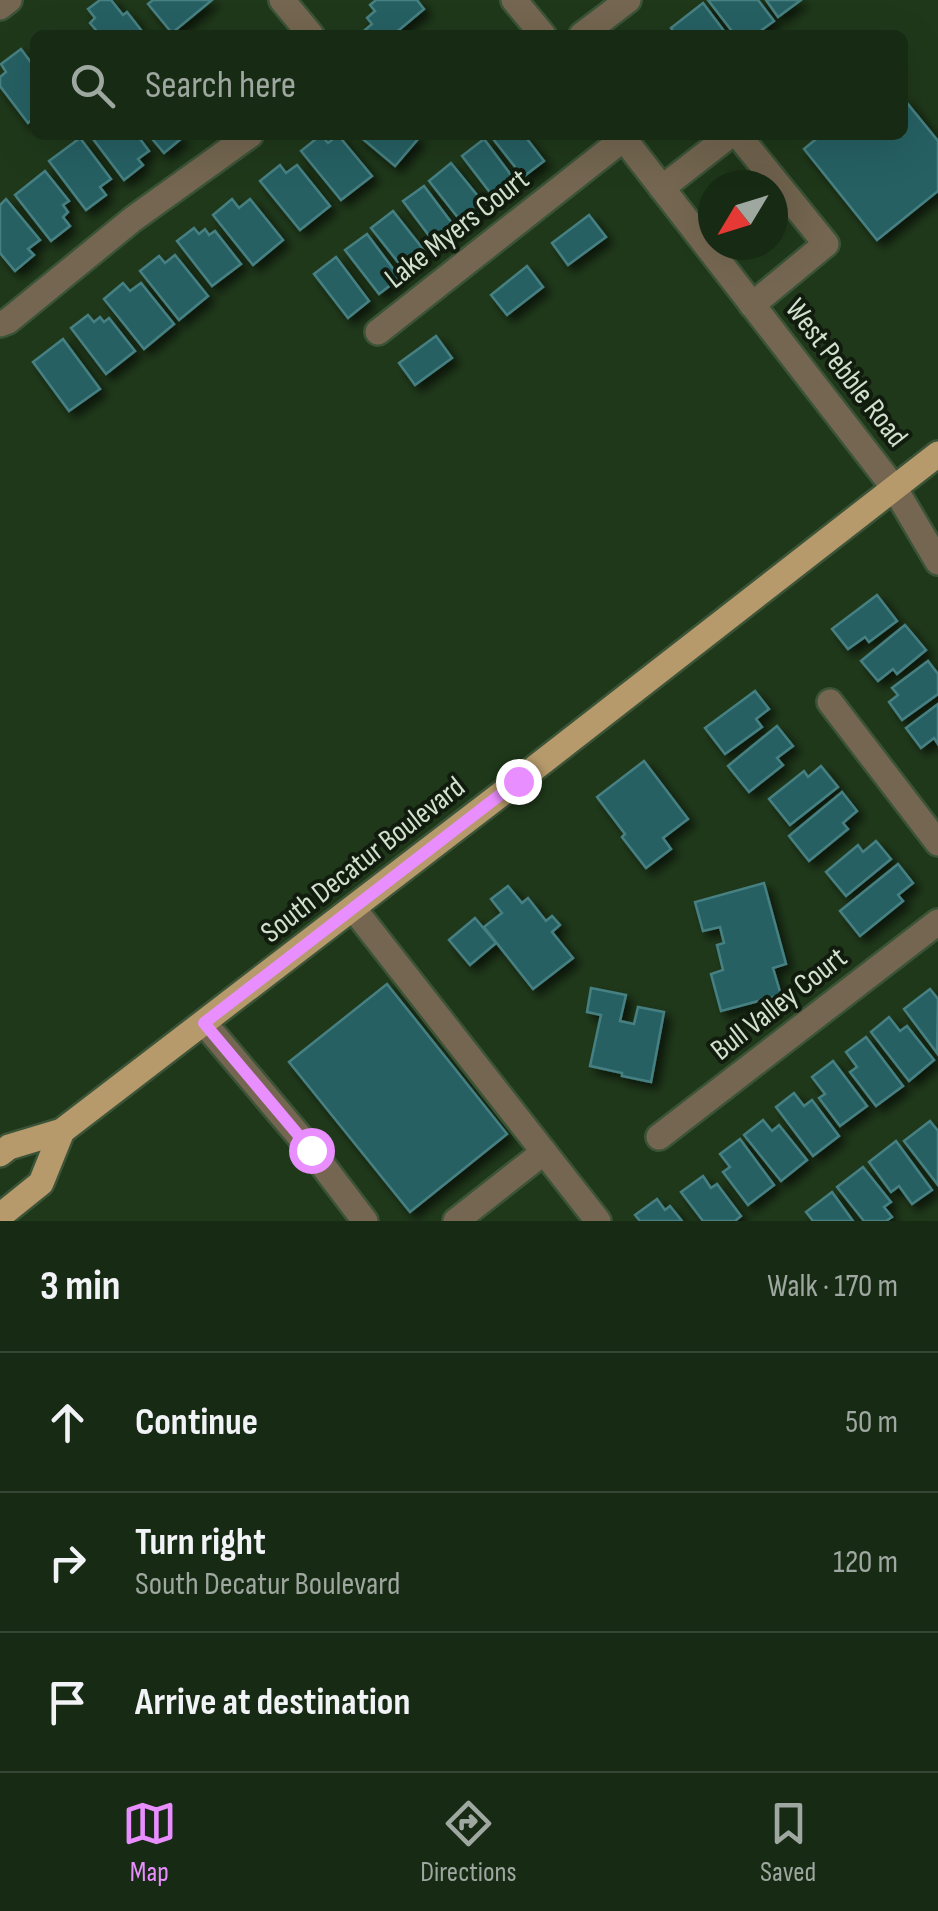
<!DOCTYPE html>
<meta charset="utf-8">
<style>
:root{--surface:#172a14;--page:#20321d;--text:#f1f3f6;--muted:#9ea7a0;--line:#364634;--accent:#e98efe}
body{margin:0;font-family:"Sofia Sans Condensed",sans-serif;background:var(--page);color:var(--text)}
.compass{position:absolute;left:698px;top:170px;width:90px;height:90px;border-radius:50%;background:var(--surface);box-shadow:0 10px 40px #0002;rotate:232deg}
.stop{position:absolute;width:30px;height:30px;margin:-22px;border:8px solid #e98efe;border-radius:50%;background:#fff}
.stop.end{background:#e98efe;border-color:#fff;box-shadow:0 2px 10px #0008}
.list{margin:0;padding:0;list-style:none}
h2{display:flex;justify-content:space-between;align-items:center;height:130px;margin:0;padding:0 40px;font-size:42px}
h2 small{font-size:32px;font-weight:400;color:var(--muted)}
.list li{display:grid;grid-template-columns:65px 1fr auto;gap:30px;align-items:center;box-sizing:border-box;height:140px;padding:0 40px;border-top:2px solid var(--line)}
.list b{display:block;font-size:38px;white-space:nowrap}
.list p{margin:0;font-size:32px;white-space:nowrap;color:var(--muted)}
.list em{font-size:32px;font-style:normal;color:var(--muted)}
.icon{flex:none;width:55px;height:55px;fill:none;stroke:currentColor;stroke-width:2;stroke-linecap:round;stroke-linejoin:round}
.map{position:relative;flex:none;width:938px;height:1221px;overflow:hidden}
.search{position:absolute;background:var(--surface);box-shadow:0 10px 40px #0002;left:30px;right:30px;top:30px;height:110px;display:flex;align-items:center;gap:25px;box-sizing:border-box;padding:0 35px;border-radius:15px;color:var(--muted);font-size:38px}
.sheet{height:550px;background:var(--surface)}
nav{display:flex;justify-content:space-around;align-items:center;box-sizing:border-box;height:140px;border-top:2px solid var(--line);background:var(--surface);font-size:28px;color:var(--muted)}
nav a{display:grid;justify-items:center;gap:5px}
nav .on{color:var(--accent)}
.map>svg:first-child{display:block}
.building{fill:#266063;stroke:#478083;stroke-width:2.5;filter:url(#shadow)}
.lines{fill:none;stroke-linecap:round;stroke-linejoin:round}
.minor-casing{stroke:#3b5337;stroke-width:30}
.major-casing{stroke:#3b5337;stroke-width:30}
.minor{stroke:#746650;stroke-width:25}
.major{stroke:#b79a6b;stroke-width:25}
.route{stroke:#e98efe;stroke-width:12}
.labels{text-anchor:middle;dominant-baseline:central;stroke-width:8;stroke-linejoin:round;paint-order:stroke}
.street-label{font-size:30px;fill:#d1e1ce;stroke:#111c0f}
</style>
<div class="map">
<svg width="938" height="1221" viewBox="0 0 938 1221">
<defs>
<filter id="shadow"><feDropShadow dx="6" dy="6" stdDeviation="5" flood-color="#0009"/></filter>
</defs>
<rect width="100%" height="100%" fill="#1f381a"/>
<g class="building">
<path d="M100 0H111L123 15 127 12 145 35H90L96 30 90 23 95 18 88 9Z"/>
<path d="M153 0H212L172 33 148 4Z"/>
<path d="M376 0H417L424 9 393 35H369L365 30 372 24 367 18 375 11 370 5Z"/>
<path d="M708 0H758L774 21 755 35H735Z"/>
<path d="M766 0H801L778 17Z"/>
<path d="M703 3 727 35H676L671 28Z"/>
<path d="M21 49 35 68V117L28 123 0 86V77L6 72 1 64Z"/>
<path d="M903 98 938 141V191L877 240 804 149 821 135H903Z"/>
<path d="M90 135H137L149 151 138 159 143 165 124 180Z"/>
<path d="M149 135H180L182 138 164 153Z"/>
<path d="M321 135 328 143 338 135 372 176 341 200 301 151Z"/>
<path d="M358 135H414L418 139 395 166Z"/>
<path d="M490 135H524L544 161 523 177Z"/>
<path d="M80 138 111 179 100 187 106 195 86 210 49 161Z"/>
<path d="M484 139 517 183 495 199 462 156Z"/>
<path d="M451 163 486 206 463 224 429 181Z"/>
<path d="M280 165 286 173 297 165 330 206 300 230 260 181Z"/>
<path d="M45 171 69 201 63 205 68 212 63 217 70 226 51 241 15 195Z"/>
<path d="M424 186 457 230 436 245 403 201Z"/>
<path d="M6 199 40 240 28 249 34 255 15 271 0 253V205Z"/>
<path d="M232 199 239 208 250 199 283 240 253 265 213 215Z"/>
<path d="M393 211 427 254 405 271 371 228Z"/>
<path d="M589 215 606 237 568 265 552 243Z"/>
<path d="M194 228 199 234 205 229 209 235 215 231 241 264 212 286 177 241Z"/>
<path d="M367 234 400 278 379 294 345 250Z"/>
<path d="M175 255 208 296 179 320 140 271 159 256 165 263Z"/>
<path d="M336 257 369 301 348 318 314 274Z"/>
<path d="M527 266 543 287 507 315 491 295Z"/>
<path d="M123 283 130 291 141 283 174 324 144 349 104 299Z"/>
<path d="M88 315 94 322 100 317 104 322 109 318 135 351 106 374 71 328Z"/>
<path d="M436 336 452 358 415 385 399 363Z"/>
<path d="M63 339 100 389 69 411 33 362Z"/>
<path d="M877 595 897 621 869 642 865 637 848 649 832 629Z"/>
<path d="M905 625 926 650 897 674 893 669 878 681 861 661Z"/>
<path d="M928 661 938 674V694L902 720 889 702 898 695 892 688Z"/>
<path d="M755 691 769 709 756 719 762 727 725 754 705 728Z"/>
<path d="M938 704V744L934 738 921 748 906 728Z"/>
<path d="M777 726 793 746 777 758 783 765 749 792 728 766Z"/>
<path d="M644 761 688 819 663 838 671 849 646 868 622 837 625 834 597 797Z"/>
<path d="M821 766 838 787 790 825 769 799 804 771 808 777Z"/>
<path d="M842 792 857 811 843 823 848 829 809 861 789 836Z"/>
<path d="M876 841 891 859 846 896 826 872 858 845 863 852Z"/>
<path d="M898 864 913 883 898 895 903 901 860 936 840 911Z"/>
<path d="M764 883 786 964 773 968 781 995 721 1011 711 974 723 970 717 945 724 943 720 927 703 931 695 902Z"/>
<path d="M508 886 522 903 528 898 546 921 552 916 560 925 552 932 573 958 533 989 484 927 502 913 491 899Z"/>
<path d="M475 918 496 943 470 965 449 940Z"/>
<path d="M387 984 507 1134 410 1212 289 1062Z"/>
<path d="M591 988 626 995 620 1021 634 1024 638 1007 664 1012 651 1082 622 1076V1073L590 1066 601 1015 587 1012Z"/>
<path d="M930 989 938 999 937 1053 904 1009Z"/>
<path d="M889 1017 900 1031 907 1026 934 1060 909 1081 871 1032Z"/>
<path d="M866 1037 903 1086 876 1106 850 1072 857 1067 846 1052Z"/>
<path d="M833 1061 867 1106 840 1126 819 1098 825 1094 812 1077Z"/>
<path d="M794 1093 804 1106 812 1100 839 1136 813 1156 776 1107Z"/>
<path d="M763 1120 772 1131 779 1125 807 1160 781 1181 744 1135Z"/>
<path d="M930 1121 938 1131V1185L904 1141Z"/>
<path d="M740 1139 774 1185 748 1205 723 1172 730 1167 720 1154Z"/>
<path d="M896 1141 932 1190 912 1204 899 1186 891 1192 869 1162Z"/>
<path d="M863 1167 891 1202 884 1207 892 1217 886 1221H864L837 1187Z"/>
<path d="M703 1176 711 1188 717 1184 741 1216 735 1221H703L681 1192Z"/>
<path d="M832 1192 853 1221H813L806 1212Z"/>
<path d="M657 1199 665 1210 670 1206 682 1221H640L635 1215Z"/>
</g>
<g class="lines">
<g class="minor-casing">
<g id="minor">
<path d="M282 0 311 35"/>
<path d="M514 0 543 35"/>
<path d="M0 7 9 0"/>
<path d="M582 35 628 0"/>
<path d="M621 135 895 489 938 562"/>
<path d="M738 135 826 244 752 305"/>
<path d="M662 188 730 135"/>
<path d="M0 324 8 321 133 219 250 135"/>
<path d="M378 332 623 139"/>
<path d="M830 702 938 843"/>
<path d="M353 908 598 1221"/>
<path d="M204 1023 311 1150 365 1221"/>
<path d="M659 1137 938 922"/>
<path d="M456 1221 544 1152"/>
</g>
</g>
<g class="major-casing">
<g id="major">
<path d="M0 1154 9 1147 62 1131 518 781 938 454"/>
<path d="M0 1216 41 1183 62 1131"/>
</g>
</g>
<use href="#minor" class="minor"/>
<use href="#major" class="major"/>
</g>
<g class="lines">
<path class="route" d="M311 1150 204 1023 518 781"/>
</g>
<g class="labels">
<g class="street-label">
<text transform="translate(457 229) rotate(-38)">Lake Myers Court</text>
<text transform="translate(846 373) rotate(52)">West Pebble Road</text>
<text transform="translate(363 860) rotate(-38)">South Decatur Boulevard</text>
<text transform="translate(779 1004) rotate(-38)">Bull Valley Court</text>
</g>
</g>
</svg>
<svg class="compass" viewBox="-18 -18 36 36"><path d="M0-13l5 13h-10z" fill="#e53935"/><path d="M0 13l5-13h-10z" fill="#9ea7a0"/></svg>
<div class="stop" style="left:311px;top:1150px"></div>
<div class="stop end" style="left:518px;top:781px"></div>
<div class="search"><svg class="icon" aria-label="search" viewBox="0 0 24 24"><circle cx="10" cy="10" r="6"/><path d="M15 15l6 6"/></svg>Search here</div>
</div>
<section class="sheet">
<h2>3 min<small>Walk · 170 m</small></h2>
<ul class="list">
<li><svg class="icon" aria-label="ahead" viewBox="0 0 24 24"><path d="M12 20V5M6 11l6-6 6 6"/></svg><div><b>Continue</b></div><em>50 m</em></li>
<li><svg class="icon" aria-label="right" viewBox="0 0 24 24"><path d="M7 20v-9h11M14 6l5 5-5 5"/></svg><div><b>Turn right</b><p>South Decatur Boulevard</p></div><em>120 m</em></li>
<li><svg class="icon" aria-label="arrive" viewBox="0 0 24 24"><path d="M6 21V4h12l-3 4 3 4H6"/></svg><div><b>Arrive at destination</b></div></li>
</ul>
</section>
<nav>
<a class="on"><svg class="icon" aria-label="map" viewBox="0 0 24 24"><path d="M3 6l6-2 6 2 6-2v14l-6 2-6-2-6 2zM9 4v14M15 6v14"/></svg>Map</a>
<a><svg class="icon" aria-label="directions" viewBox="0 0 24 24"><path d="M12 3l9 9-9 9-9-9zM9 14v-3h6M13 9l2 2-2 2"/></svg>Directions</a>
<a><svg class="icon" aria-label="saved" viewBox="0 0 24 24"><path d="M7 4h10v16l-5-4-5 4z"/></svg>Saved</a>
</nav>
